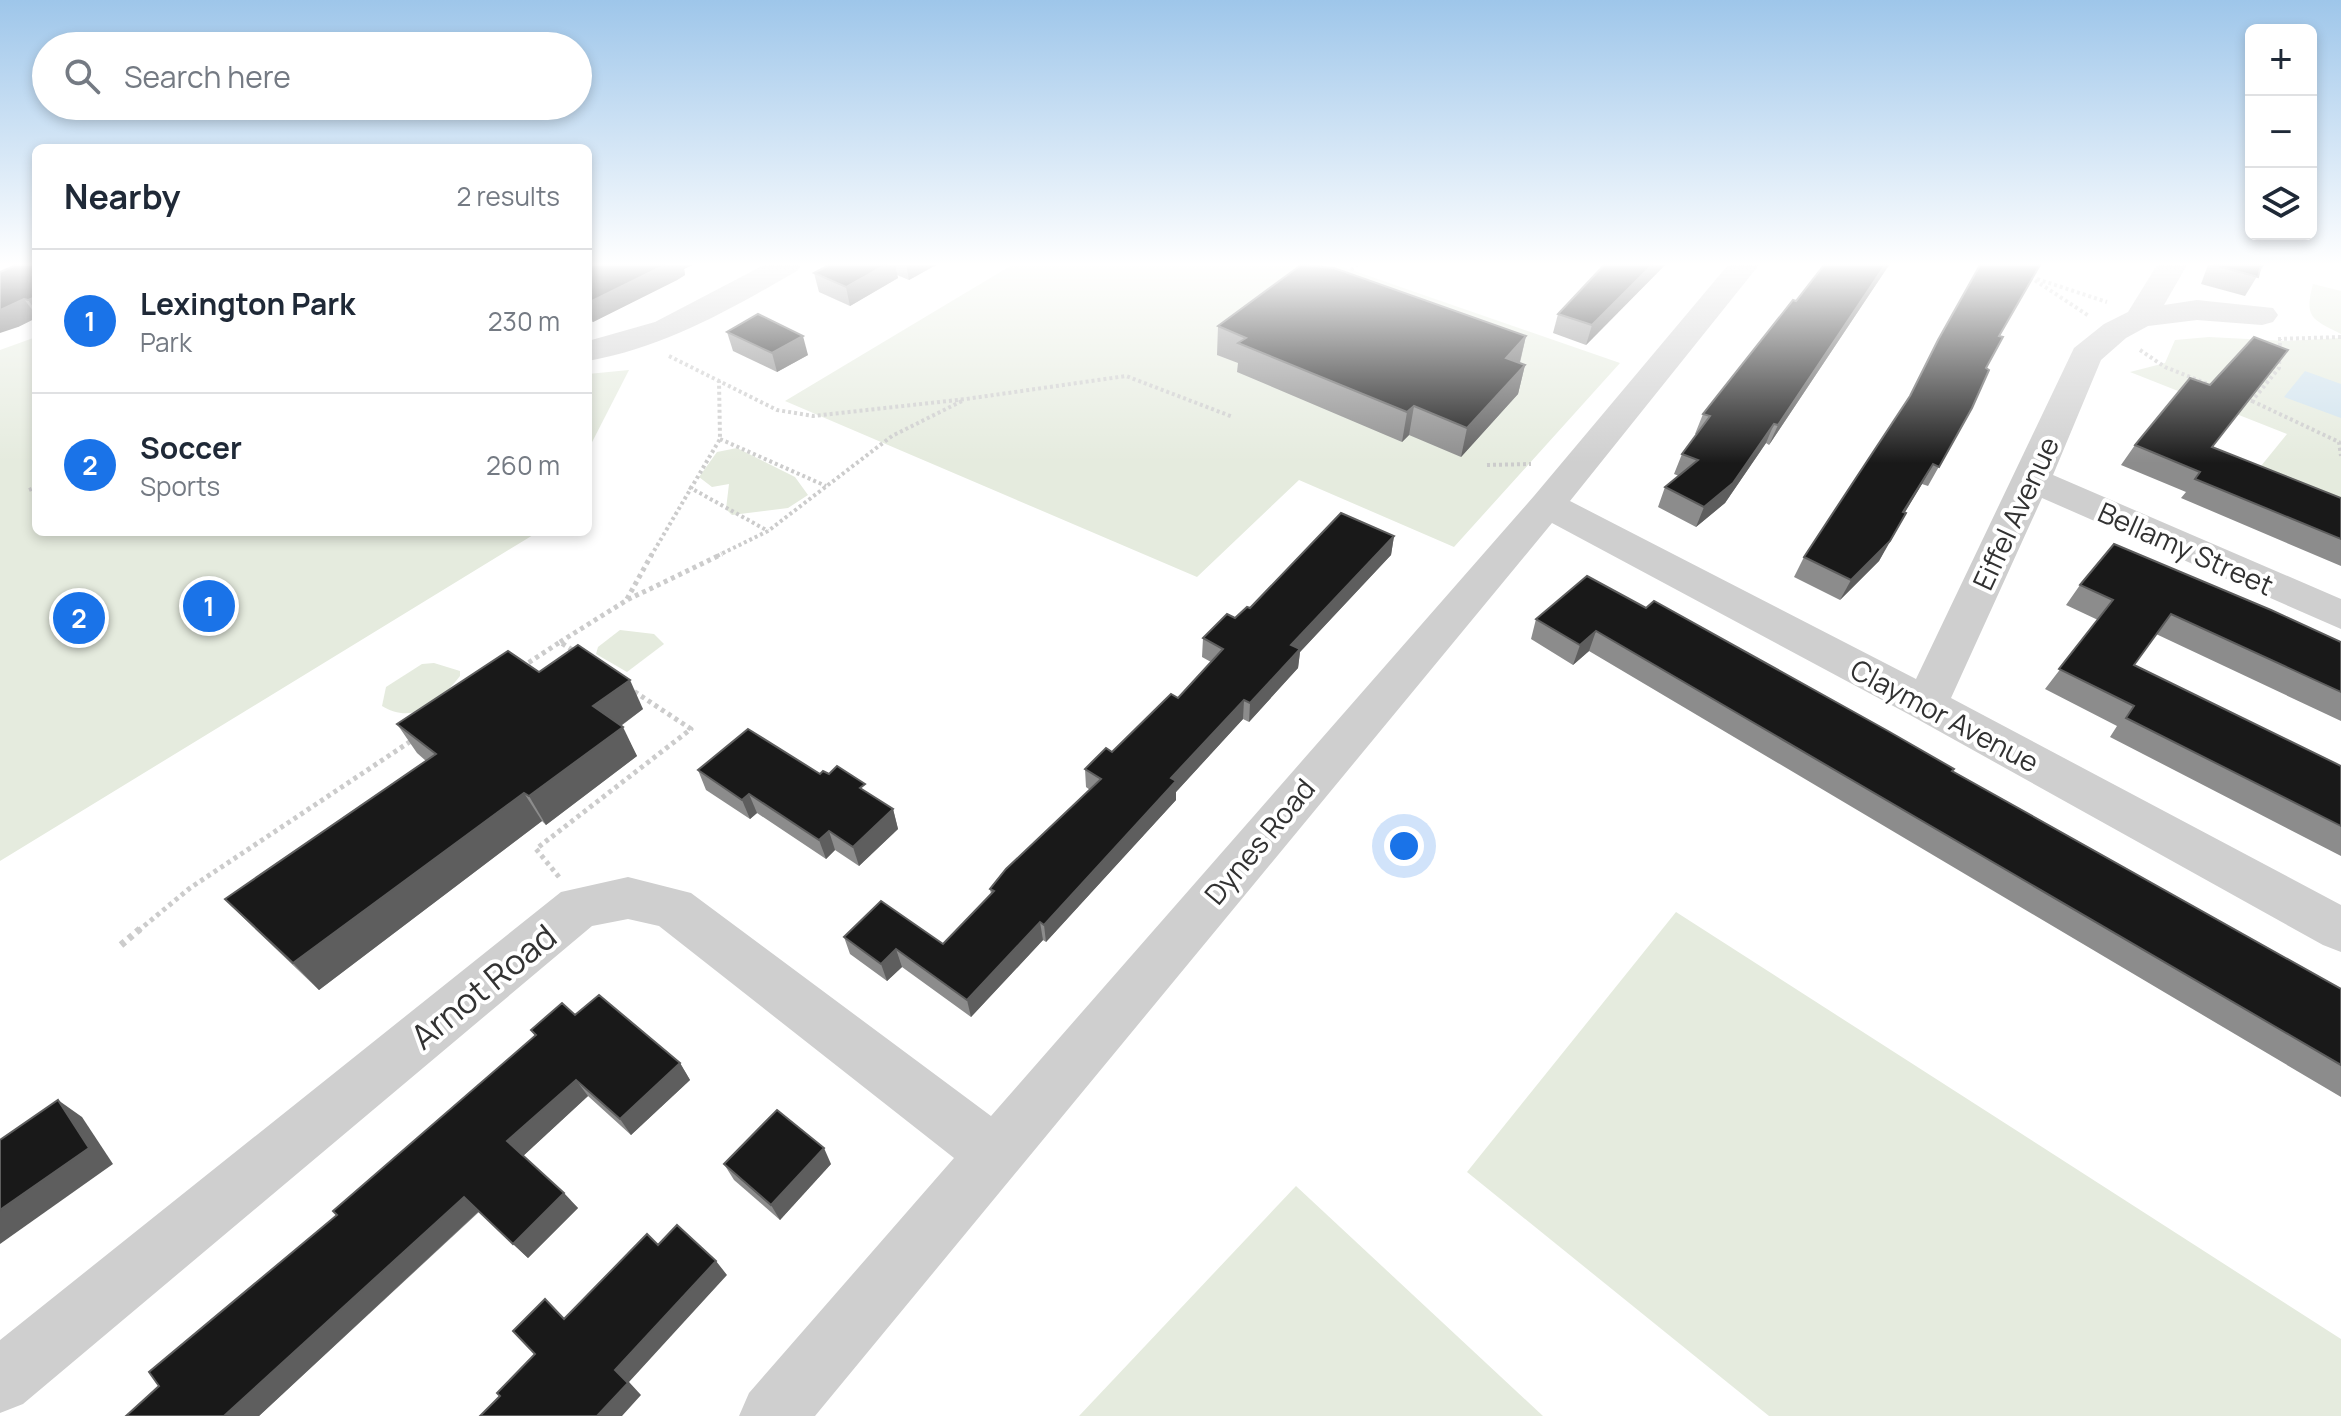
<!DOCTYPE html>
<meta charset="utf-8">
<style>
:root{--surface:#fff;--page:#f6f6f7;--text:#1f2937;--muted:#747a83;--line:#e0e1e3;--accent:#1a73e8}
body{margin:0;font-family:Manrope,sans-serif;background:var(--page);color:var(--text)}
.controls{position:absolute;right:24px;top:24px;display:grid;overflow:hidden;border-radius:12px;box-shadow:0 4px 12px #0003}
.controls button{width:72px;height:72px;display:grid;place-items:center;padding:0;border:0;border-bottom:2px solid var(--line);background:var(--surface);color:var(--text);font:40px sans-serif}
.you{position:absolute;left:1404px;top:846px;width:28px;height:28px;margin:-20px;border:6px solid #fff;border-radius:50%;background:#1a73e8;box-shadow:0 0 0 12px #1a73e833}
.badge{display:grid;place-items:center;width:52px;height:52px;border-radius:50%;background:var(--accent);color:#fff;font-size:26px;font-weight:700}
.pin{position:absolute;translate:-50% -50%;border:4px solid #fff;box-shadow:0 2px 8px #0006}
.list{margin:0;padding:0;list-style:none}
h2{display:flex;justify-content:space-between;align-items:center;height:104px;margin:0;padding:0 32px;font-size:34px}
h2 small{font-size:26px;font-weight:400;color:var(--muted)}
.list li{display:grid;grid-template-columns:52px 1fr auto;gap:24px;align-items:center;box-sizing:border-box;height:144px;padding:0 32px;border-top:2px solid var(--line)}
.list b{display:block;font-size:30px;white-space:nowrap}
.list p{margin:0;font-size:26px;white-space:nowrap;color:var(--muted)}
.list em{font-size:26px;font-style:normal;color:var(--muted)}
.icon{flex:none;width:44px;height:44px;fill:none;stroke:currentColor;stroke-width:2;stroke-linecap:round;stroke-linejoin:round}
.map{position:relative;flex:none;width:2341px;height:1416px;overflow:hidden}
.search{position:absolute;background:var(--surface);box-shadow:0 4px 12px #0003;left:32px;top:32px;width:560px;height:88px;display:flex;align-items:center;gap:20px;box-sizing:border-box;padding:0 28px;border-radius:44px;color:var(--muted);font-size:30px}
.panel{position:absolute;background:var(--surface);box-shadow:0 4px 12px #0003;left:32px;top:144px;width:560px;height:392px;border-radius:12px}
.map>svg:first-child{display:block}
.green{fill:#e5ebde}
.water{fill:#cfe2ed}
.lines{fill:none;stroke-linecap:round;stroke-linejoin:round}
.path-far2{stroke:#ccc;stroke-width:4;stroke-dasharray:3 3;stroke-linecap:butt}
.path-far1{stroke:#ccc;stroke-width:5;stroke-dasharray:4 4;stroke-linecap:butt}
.path{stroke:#ccc;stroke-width:7;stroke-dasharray:5 5;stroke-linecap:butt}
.minor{fill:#cfcfcf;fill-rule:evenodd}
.wall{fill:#8c8c8c}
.shaded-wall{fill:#5e5e5e}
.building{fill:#191919;stroke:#5e5e5e;stroke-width:2}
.labels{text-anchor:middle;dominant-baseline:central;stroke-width:8;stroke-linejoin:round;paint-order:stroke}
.street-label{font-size:28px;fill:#323232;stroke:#fff}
.near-street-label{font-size:34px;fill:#323232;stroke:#fff}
</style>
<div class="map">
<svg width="2341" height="1416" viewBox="0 0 2341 1416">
<rect width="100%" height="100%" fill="#fff"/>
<g class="green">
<path d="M1012 265H1337L1620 363 1454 547 1299 480 1197 577 785 401Z"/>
<path d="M2313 284 2341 291V334C2312 319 2304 318 2313 284Z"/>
<path d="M36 337V532H538L0 861V350Z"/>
<path d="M2209 337 2286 341 2341 338V499L2261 466 2287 434 2130 372 2165 363 2175 340Z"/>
<path d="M629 370 588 450V374Z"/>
<path d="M737 448 795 477 808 495 788 508 732 515 726 509 729 484 712 487 699 477 717 452Z"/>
<path d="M620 630 654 634 664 644 627 672 596 654 598 647Z"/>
<path d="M434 663 460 671V676C440 701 414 726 382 706L386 687 422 664Z"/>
<path d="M1676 912 2341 1339V1416H1769L1467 1172Z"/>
<path d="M1296 1186 1543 1416H1079Z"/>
</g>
<path class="water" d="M2305 371 2341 384V418L2284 397Z"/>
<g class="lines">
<g class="path-far2">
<path d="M1351 270 1357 265"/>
<path d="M2030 277 2089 316"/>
<path d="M2037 279 2107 302"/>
<path d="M2278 339 2341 337"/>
<path d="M2140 350 2165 367 2213 386"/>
<path d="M669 356 777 410 813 416 966 399 1126 376 1233 417"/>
<path d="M2245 399 2252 401 2279 368 2280 339"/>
<path d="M2252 401 2339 442 2341 456"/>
<path d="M720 439 826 486"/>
<path d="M1487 465 1531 464"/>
<path d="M689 487 768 531"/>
<path d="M29 490 36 487"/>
<path d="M651 556 720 439 719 381"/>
<path d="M717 556 768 531 892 436 962 401"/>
</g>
<g class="path-far1">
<path d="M627 599 652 554"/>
<path d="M560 642 627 600 722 554"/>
<path d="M522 667 560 642 577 653"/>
<path d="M559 877 536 849 691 729 632 690"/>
<path d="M138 931 190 888 414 739"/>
</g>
<path class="path" d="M121 945 140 929"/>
<g class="minor">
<path d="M764 265H801L797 271C729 310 666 347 588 361V341L655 322Z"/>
<path d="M1728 265H1759L1570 501 1916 679 2074 348 2104 324 2128 312 2157 265H2187L2164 305 2197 300 2273 308 2278 315 2273 322 2262 325 2197 320 2148 326 2126 338 2101 360 2053 475 2341 599V629L2042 498 1951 698 2341 905V952L2323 945 1910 715 1552 523 815 1416H739L749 1393 954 1158 659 926 628 919 592 926 23 1404 0 1413V1340L561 892 628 877 691 893 991 1116 1534 496Z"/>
</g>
</g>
<g class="wall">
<path d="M16 265H36V318L18 327Z"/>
<path d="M588 265H692L684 269 685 275 677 280 593 322 588 319Z"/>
<path d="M829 265H936L909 280 897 275 898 278 850 306 819 292 814 273Z"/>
<path d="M1604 265H1665L1586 345 1553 333 1558 314Z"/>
<path d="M1889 265 1769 445 1766 443 1725 503 1696 527 1658 507 1665 487 1679 476 1674 474 1682 454 1697 434H1695L1703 414 1796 301Z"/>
<path d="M2208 265H2264L2245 296 2201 284Z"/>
<path d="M1218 326 1526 336 1520 363 1525 365 1518 394 1461 457 1409 435 1402 442 1237 372 1238 363 1217 355Z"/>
<path d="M727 332 808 355 777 372 733 351Z"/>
<path d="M2000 336 1986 368 1972 408 1928 486 1922 484 1905 512 1879 561 1840 600 1794 577 1804 557Z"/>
<path d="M2135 445 2213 447 2341 498V566L2181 498 2186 492 2121 465Z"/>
<path d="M1394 536 1391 555 1300 652 1298 668 1249 722 1243 719 1176 792V800L1046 942 1043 940 971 1017 902 967 887 981 850 954 844 937 943 944 991 894 990 889 1090 790 1086 787 1085 769 1112 752 1178 698 1211 662 1202 657 1203 638 1250 608Z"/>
<path d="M2080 585 2341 642V721L2156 634 2134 665 2341 766V856L2110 737 2117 726 2045 689 2098 620 2066 605Z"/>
<path d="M1646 608 1952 771 2341 989V1097L1589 651 1573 665 1531 639 1536 619Z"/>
<path d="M539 672 643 709 621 726 637 756 546 825 542 821 319 990 252 926 225 899 426 761 417 753 397 724Z"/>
<path d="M698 770 820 774 867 793 893 809 898 829 859 866 835 850 826 859 757 813 750 819 706 790Z"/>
<path d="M575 1015 680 1063 690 1080 631 1135 588 1096 523 1156 578 1208 528 1258 479 1212 259 1416 159 1386 337 1215 535 1036 531 1030Z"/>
<path d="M724 1164H831L780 1220 734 1180Z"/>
</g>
<g class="shaded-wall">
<path d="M665 265H692L684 269 685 275 677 280 593 322 588 308V303Z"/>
<path d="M885 265H895L898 278 850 306 846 287Z"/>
<path d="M906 265H936L909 280Z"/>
<path d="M1652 265H1665L1586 345 1592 325Z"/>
<path d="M1885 265H1889L1769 445 1778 425Z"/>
<path d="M36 297V311L28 300Z"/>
<path d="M24 299 36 315V318L18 327 0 333V310Z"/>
<path d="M803 336 808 355 777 372 772 353Z"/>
<path d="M1526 336 1519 365 1506 358Z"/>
<path d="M1525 365 1518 394 1461 457 1467 428Z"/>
<path d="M1414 406 1409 435 1402 442 1407 412Z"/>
<path d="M1774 424 1766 443 1725 503 1696 527 1704 507Z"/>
<path d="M1933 464 1922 484 1893 532 1903 512Z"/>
<path d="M1895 533 1879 561 1840 600 1851 580Z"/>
<path d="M1394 536 1391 555 1300 652 1298 668 1249 722 1250 703 1291 645Z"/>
<path d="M1596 631 1589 651 1573 665 1580 645Z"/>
<path d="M630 680 643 709 608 735 593 706Z"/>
<path d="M1244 700 1243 719 1176 792V800L1046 942 1044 925 1171 778Z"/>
<path d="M623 727 637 756 546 825 529 796Z"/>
<path d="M524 793 542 821 319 990 293 963Z"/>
<path d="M749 794 757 813 750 819 742 800Z"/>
<path d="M893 809 898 829 859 866 853 847Z"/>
<path d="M829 831 835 850 826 859 819 840Z"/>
<path d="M1040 922 1043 940 971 1017 967 1000Z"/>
<path d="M896 949 902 967 887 981 881 964Z"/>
<path d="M680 1063 690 1080 631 1135 620 1119Z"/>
<path d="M576 1080 588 1096 522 1157 507 1141Z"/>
<path d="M58 1100 82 1117 113 1164 0 1244V1210Z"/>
<path d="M824 1148 831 1164 780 1220 771 1205Z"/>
<path d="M564 1193 578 1208 528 1258 513 1244Z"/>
<path d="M464 1197 479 1211 259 1416H224Z"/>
<path d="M716 1261 727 1275 629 1382 641 1395 622 1416H597L615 1370Z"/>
</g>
<g class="building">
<path d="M16 265H36V297L28 300 24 299 0 310V272Z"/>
<path d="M588 265H665L588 303Z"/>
<path d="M829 265H885L846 287 814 273Z"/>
<path d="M1301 265 1334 268 1526 336 1506 358 1525 365 1467 428 1414 406 1407 412 1238 343 1246 338 1218 326Z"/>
<path d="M1604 265H1652L1592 325 1558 314Z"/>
<path d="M1824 265H1885L1778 425 1774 424 1733 483 1704 507 1665 487 1698 460 1682 454 1710 416 1703 414 1793 300 1796 301Z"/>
<path d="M1980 265H2040L1999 336 2003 337 1986 368 1989 370 1972 408 1939 467 1933 464 1903 512 1906 513 1890 541 1851 580 1804 557 1910 396 1938 340Z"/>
<path d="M2214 265H2261L2258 277Z"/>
<path d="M758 314 803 336 772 353 727 332Z"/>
<path d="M2254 337 2288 350 2212 447 2341 498V539L2195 479 2200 472 2135 445 2190 378 2210 385Z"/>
<path d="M1341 513 1394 536 1291 645 1300 649 1250 703 1244 700 1171 778 1176 781 1044 925 1040 922 967 1000 896 949 881 964 844 937 881 901 943 944 994 891 990 889 1006 869 1101 779 1085 769 1106 748 1112 752 1171 694 1178 698 1223 649 1203 638 1227 614 1235 618 1247 607 1250 608Z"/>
<path d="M2114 544 2271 610 2341 642V692L2171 614 2134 665 2341 766V826L2126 718 2134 706 2059 669 2113 600 2080 585Z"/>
<path d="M1587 576 1646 608 1654 601 1888 731 1954 769 1952 771 2341 989V1065L1596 631 1580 645 1536 619Z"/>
<path d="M578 645 630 680 593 706 623 727 529 796 524 793 293 963 225 899 436 754 397 724 508 651 539 672Z"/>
<path d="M748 729 820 774 823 771 829 774 837 766 865 784 860 788 893 809 853 847 829 831 819 840 749 794 742 800 698 770Z"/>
<path d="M599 995 680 1063 620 1119 576 1080 507 1141 564 1193 513 1244 464 1197 224 1416H126L159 1386 149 1372 337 1215 333 1211 536 1035 531 1030 562 1003 575 1015Z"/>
<path d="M58 1100 89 1148 0 1210V1140Z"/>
<path d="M777 1110 824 1148 771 1205 724 1164Z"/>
<path d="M677 1225 716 1261 615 1370 628 1383 597 1416H480L500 1396 497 1393 535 1354 513 1331 545 1299 564 1319 647 1234 658 1245Z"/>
</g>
<linearGradient id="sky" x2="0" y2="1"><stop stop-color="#9ec6ea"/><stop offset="0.57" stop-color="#fff"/><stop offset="1" stop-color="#fff" stop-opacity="0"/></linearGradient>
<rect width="2341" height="463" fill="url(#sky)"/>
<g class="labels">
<g class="street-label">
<text transform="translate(2015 513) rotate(-65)">Eiffel Avenue</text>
<text transform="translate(2186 548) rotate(24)">Bellamy Street</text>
<text transform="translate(1945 715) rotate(28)">Claymor Avenue</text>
<text transform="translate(1259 841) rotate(-50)">Dynes Road</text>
</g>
<g class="near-street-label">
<text transform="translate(483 986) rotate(-39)">Arnot Road</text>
</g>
</g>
</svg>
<div class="controls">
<button>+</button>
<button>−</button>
<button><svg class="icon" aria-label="layers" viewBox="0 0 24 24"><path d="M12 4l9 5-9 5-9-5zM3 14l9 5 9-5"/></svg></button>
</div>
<div class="you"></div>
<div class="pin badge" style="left:209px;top:606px">1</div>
<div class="pin badge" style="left:79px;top:618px">2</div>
<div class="search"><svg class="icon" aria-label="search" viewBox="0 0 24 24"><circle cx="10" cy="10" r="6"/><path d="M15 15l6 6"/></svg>Search here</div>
<section class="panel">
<h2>Nearby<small>2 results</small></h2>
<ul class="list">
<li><span class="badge">1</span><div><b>Lexington Park</b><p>Park</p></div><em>230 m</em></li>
<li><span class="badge">2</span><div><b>Soccer</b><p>Sports</p></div><em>260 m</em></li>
</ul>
</section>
</div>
